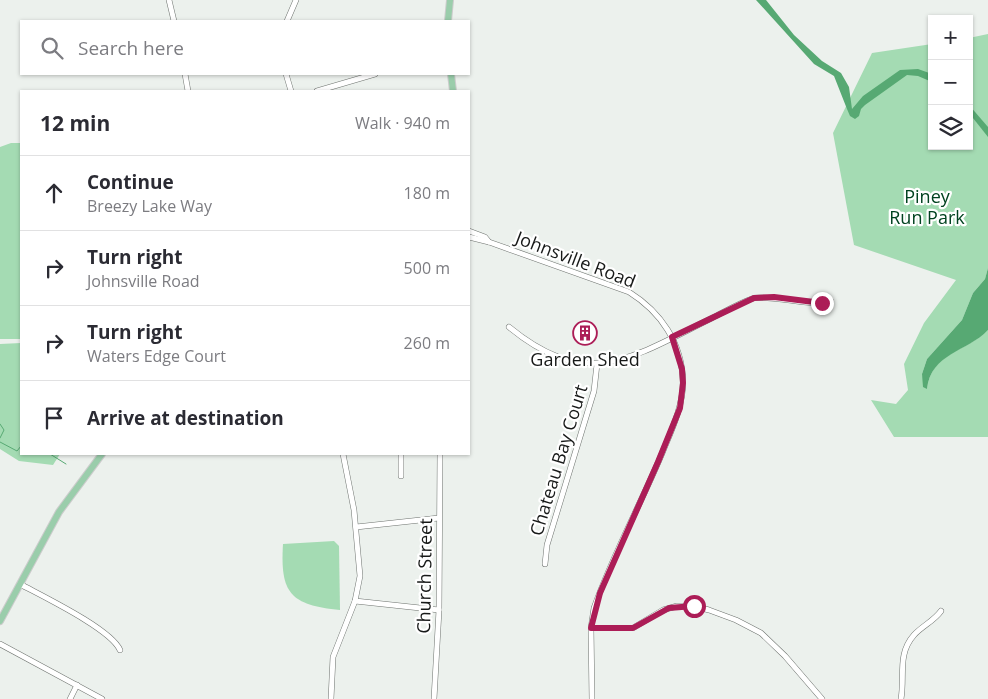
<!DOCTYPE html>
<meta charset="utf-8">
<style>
:root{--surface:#fff;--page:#f2f2f3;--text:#2b2b33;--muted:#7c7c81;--line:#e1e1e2}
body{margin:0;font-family:"Open Sans",sans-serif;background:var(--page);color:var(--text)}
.controls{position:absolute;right:15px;top:15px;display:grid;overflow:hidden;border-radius:0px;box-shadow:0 1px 4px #0004}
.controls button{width:45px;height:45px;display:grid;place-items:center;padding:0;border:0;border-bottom:1px solid var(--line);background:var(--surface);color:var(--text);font:25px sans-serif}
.stop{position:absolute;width:15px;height:15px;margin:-11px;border:4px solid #ac1d57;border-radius:50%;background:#fff}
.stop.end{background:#ac1d57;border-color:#fff;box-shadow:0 1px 5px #0008}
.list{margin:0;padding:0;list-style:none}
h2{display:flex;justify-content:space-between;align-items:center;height:65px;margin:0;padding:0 20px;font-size:21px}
h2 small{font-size:16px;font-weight:400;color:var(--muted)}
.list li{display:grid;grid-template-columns:32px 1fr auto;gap:15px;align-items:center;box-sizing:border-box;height:75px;padding:0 20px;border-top:1px solid var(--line)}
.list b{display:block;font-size:19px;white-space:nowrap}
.list p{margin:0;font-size:16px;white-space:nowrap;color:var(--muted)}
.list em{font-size:16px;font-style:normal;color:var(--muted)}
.icon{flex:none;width:28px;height:28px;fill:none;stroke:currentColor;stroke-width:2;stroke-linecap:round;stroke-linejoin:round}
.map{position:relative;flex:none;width:988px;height:699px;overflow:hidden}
.search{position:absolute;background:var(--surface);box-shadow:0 1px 4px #0004;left:20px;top:20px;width:450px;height:55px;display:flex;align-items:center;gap:12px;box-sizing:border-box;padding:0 18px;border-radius:0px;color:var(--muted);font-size:19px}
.panel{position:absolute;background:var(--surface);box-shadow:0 1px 4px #0004;left:20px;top:90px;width:450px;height:365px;border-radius:0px}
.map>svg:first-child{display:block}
.green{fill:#a4dbb3}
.water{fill:#57a973}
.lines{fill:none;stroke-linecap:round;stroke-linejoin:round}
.stream{stroke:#57a973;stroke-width:1}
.minor-casing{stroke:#6e736f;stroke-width:6}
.major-casing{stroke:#ccc;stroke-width:8}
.minor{stroke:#fff;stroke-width:5}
.major{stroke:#9acdab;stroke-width:6}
.route{stroke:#ac1d57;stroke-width:6}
.labels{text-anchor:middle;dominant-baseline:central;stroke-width:4.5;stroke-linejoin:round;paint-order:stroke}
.park-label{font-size:18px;fill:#00421f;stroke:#fff}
.street-label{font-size:18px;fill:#171918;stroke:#fff}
.poi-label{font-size:18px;fill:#171918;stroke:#fff}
</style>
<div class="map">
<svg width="988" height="699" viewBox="0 0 988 699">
<rect width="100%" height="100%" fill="#ecf1ed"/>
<g class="green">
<path d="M988 34V268L985 279 973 293 962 320 927 359 922 374 927 389C932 351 965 353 988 330V437H894L871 400 896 404 908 390 904 364 924 323 956 280 854 245 833 133 872 53 932 44V146H969V38Z"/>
<path d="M11 143H21V339H0V147Z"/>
<path d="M21 343V454H60L53 465 19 461 0 449V344Z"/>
<path d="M334 541 339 546 340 610C290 605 280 593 283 544Z"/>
</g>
<g class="water">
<path d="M756 0H766L794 35 822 61 841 73 849 87 852 109 863 96 900 70 918 69 932 74V82L918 76 907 75 865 105 861 109 859 116 855 119 850 116 847 109 834 76 814 64Z"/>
<path d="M969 105 988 127V137L969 113Z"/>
<path d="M988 268V330C967 352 931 353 927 389L923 387 922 374 927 359 962 320 973 293 985 279Z"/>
</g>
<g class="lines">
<g class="stream">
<path d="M0 424 4 430 0 438"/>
<path d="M0 442 17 451 21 446"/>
<path d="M50 454 66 464"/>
</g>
<g class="minor-casing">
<g id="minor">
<path d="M169 0 174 21"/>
<path d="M287 21 296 0"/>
<path d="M185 74 188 91"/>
<path d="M286 74 291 91"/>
<path d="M317 91 375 74"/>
<path d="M469 231 485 237 489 242"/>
<path d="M469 237 489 242 629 292C661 312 682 343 683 382 683 406 672 429 663 451 641 504 613 554 594 608L591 628 592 699"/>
<path d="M509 327C588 392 633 357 712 318 726 311 739 303 754 298 777 295 814 308 831 301"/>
<path d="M401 454V476"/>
<path d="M356 527 439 518"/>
<path d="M545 564 547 545 594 391 597 364"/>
<path d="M20 584C42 596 111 629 120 650"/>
<path d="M355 601 439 610"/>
<path d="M591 628H633L663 610 677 606H694L709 610 736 620 761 633 785 656 822 699"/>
<path d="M0 644 102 699"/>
<path d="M70 699 77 685"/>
<path d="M331 699 333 657 355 601 360 576 354 510 343 454"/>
<path d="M434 699 439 610 440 454"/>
<path d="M901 699C905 676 897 654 914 635 922 626 934 621 941 611"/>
</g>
</g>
<g class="major-casing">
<g id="major">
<path d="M448 21 450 0"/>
<path d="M451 74 453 91"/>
<path d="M0 621 59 512 102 454"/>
</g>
</g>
<use href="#minor" class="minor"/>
<use href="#major" class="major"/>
</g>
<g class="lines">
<path class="route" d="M694 606 669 608 633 628H591L600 593 658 462 680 408 683 383 682 369 672 337 754 298 774 297 822 303"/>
</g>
<defs>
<g id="building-ring" transform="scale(1.25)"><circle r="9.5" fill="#fff" stroke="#ac1d57" stroke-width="1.5"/><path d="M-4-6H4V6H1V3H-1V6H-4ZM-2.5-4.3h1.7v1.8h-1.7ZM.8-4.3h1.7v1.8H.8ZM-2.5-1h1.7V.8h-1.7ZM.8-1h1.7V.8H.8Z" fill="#ac1d57"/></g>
</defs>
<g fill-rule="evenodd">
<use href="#building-ring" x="585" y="333"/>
</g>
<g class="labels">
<g class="park-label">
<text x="927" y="196">Piney<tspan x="927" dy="21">Run Park</tspan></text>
</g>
<g class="street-label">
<text transform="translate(576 259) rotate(21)">Johnsville Road</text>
<text transform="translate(558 460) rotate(-73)">Chateau Bay Court</text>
<text transform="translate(424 576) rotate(-89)">Church Street</text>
</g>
<g class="poi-label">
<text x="585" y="359">Garden Shed</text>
</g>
</g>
</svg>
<div class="controls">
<button>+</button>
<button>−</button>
<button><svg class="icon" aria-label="layers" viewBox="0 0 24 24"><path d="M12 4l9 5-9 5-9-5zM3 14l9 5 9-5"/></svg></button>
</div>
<div class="stop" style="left:694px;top:606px"></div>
<div class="stop end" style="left:822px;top:303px"></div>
<div class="search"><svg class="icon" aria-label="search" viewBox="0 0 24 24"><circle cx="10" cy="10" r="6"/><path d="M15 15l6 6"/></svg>Search here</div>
<section class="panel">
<h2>12 min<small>Walk · 940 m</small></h2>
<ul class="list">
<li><svg class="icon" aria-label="ahead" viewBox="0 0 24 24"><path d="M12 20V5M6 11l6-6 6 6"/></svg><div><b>Continue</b><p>Breezy Lake Way</p></div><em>180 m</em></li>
<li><svg class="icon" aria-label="right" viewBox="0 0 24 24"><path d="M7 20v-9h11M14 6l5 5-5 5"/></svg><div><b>Turn right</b><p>Johnsville Road</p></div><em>500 m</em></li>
<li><svg class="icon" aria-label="right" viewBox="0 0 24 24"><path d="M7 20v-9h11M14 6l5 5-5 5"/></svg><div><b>Turn right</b><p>Waters Edge Court</p></div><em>260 m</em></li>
<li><svg class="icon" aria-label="arrive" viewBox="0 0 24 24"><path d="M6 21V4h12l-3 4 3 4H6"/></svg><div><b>Arrive at destination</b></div></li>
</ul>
</section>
</div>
